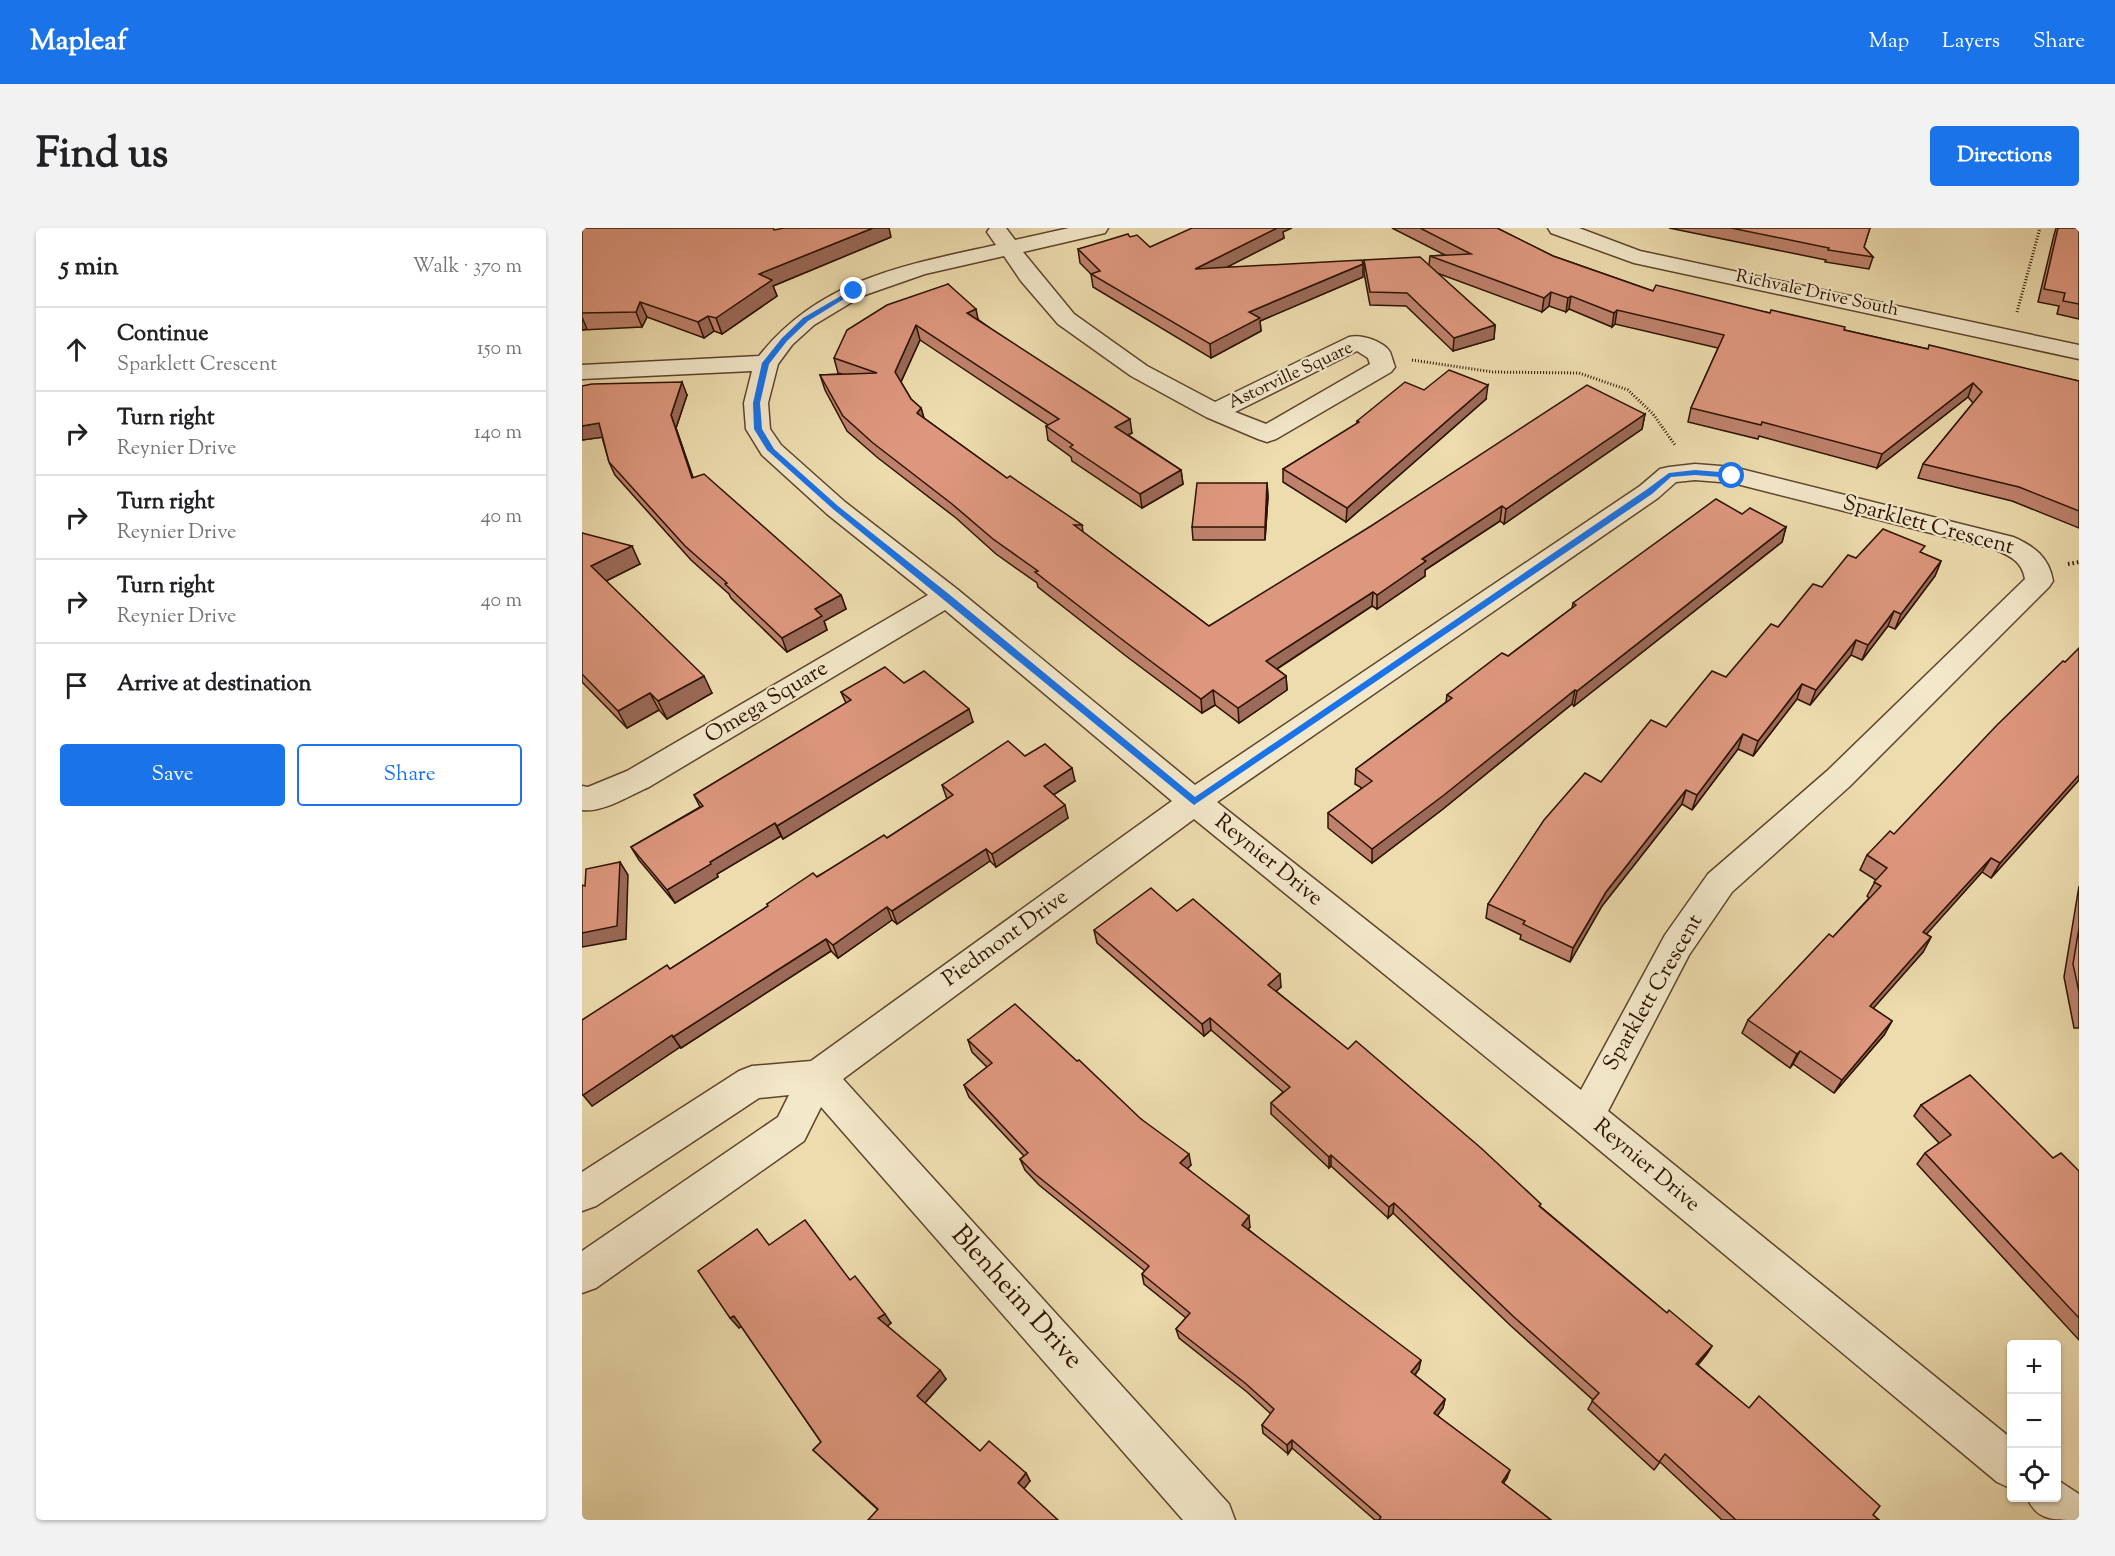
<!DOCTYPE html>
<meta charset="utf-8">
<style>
:root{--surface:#fff;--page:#f2f2f2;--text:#202124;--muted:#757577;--line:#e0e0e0;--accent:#1a73e8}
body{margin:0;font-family:"Sorts Mill Goudy",serif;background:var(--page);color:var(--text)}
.controls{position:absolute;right:18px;bottom:18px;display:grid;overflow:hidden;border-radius:6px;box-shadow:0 2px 4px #0004}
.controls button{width:54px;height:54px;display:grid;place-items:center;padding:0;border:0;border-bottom:2px solid var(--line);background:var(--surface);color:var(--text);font:30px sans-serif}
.stop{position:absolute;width:18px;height:18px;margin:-14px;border:4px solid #1a73e8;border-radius:50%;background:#fff}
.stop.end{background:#1a73e8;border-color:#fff;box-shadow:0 2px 6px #0008}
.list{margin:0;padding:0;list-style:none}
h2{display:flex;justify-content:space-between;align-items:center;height:78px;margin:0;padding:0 24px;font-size:26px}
h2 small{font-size:20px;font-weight:400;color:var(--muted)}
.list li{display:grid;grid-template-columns:39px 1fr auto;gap:18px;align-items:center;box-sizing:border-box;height:84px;padding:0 24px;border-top:2px solid var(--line)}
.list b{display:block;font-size:22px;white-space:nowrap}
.list p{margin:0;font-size:20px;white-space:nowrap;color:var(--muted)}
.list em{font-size:20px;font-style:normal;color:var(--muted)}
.actions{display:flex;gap:12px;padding:18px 24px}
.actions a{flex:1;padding:14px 0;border:2px solid var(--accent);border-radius:6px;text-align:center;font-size:21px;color:var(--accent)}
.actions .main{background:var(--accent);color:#fff}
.icon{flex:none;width:33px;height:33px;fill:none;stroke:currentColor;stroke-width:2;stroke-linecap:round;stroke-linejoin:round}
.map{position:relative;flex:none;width:1497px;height:1292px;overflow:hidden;border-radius:6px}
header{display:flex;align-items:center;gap:36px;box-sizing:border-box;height:84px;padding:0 30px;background:var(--accent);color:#fff}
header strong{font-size:28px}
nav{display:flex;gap:33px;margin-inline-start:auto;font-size:21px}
.intro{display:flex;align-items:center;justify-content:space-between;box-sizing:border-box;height:144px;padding:0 36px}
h1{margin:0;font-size:42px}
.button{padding:15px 27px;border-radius:6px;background:var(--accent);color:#fff;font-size:21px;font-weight:700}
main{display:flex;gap:36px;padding:0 36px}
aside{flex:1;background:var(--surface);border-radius:6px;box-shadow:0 2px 4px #0004}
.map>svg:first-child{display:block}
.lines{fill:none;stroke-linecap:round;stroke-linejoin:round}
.minor-casing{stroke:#5d452c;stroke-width:3}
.path-far1{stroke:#2d1301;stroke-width:3;stroke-dasharray:1 2;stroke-linecap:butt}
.path{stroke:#2d1301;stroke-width:4;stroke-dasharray:1.5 3;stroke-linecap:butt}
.minor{fill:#f3e8ca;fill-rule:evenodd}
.wall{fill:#be826c;stroke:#2d1301;stroke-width:1.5}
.shaded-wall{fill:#9b6a58;stroke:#2d1301;stroke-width:1.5}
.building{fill:#dd977e;stroke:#2d1301;stroke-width:1.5}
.route{fill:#1a73e8}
.labels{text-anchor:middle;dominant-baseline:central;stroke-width:4.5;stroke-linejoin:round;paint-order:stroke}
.far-street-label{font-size:18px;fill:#2d1301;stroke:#f3e8ca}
.street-label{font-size:22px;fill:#2d1301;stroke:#f3e8ca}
.near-street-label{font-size:27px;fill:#2d1301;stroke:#f3e8ca}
</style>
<header>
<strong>Mapleaf</strong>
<nav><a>Map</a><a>Layers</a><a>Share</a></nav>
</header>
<div class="intro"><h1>Find us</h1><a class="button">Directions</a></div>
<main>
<aside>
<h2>5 min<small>Walk · 370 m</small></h2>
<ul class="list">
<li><svg class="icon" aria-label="ahead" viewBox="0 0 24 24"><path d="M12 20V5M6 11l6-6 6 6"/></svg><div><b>Continue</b><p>Sparklett Crescent</p></div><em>150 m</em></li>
<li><svg class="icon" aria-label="right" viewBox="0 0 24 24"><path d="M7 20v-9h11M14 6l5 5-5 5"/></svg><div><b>Turn right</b><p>Reynier Drive</p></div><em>140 m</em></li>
<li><svg class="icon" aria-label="right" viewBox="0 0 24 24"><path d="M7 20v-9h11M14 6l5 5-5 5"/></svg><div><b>Turn right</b><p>Reynier Drive</p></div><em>40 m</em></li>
<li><svg class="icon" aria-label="right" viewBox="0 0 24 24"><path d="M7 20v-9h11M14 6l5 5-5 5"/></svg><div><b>Turn right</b><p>Reynier Drive</p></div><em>40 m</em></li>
<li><svg class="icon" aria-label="arrive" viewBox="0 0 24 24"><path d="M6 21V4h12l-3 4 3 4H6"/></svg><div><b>Arrive at destination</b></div></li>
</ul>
<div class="actions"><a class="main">Save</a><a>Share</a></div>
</aside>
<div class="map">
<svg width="1497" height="1292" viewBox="0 0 1497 1292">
<rect width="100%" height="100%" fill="#eddcae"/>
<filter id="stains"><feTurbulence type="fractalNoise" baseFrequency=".00333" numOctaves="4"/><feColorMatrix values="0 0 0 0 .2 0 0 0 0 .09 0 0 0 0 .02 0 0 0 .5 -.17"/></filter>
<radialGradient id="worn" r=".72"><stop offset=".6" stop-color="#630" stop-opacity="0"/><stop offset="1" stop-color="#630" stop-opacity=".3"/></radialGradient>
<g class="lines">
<g class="minor-casing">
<g id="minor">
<path d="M408 0H424L433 12 487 0H526L523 5 441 24 492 86 565 138 633 174 767 109C779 106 801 113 808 124 810 129 811 134 813 139L809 144 694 211 685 214 676 211 624 189 549 148 476 96 439 53 422 28 343 46 280 68 232 97 210 117 196 136 186 175 188 201 199 217 263 274 375 361 613 557 1058 258 1078 241 1087 239 1113 236 1151 239 1431 309C1452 318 1467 329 1471 353L1467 359 1267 559 1150 664 1107 727 1026 883 1430 1211V1261L1415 1254 991 900 612 591 261 851 647 1276 653 1292H601L239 879 222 913 14 1060 0 1065V1023L196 889 207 867 177 870 14 978 0 983V944L157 843 170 838 229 833 590 573 363 382 67 559C48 567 21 585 0 582V558L6 559 45 543 346 367 245 286 180 227 164 201 162 175 170 143 0 151V137L177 128C238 51 323 37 414 17L405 4ZM775 123 786 130 788 136 684 196 653 184ZM1113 252 1151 255 1412 321C1428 328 1440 333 1443 351L1245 543 1126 646 1083 707 999 862 635 574 1076 270 1094 254Z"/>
<path d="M966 0H997L1058 23 1497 117V131L1052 35 969 5Z"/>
<path d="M1474 1251 1497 1266V1292C1470 1292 1455 1292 1445 1270H1474Z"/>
</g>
</g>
<g class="path-far1">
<path d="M1435 84 1458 0"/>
<path d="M830 132 911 144 997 145 1046 162 1071 186 1093 217"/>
</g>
<path class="path" d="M1486 336 1497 334"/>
<use href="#minor" class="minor"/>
</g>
<g class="wall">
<path d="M0 0 192 2 309 9 191 58 195 68 140 106 132 103 122 110 65 89 60 99 0 102Z"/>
<path d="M810 0H915L971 28 1071 63 1188 85 1346 121 1497 153V300L1430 273 1336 250 1341 236 1391 175 1386 169 1295 240 1177 208 1176 211 1106 194 1109 180 1136 120 1033 96 1030 99 987 81 984 84 967 78 960 84 855 45 913 97 912 111 871 123 824 78 788 77 782 45V32L847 37 848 28 863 27Z"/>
<path d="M1087 0H1288L1282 19 1291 29 1287 41 1243 34 1244 32Z"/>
<path d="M1474 0H1497V91L1475 86 1477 78 1456 74 1472 7Z"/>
<path d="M701 4 702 10 645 39 781 49 678 93 679 103 629 130 511 59 509 46 498 35 496 21 548 9 568 19Z"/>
<path d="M366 56 397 92 550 205 546 207 599 242 601 256 560 280 490 233 489 229 466 212 464 198 466 197 338 112 319 154 329 171 339 180 342 190 425 250 500 297 501 304 627 398 1063 186 1060 201 922 296 918 293 843 342V348L795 381 790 378 695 441 704 448 705 462 657 495 633 477 620 485 544 428 456 359 455 355 414 326 374 290 296 230 265 203 243 162 238 147 260 146 256 145 252 130Z"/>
<path d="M842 162 904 171 764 294 701 254V241L775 196V193Z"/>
<path d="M105 167 94 200 111 250 259 367 264 381 242 393 245 402 205 424 149 370 147 366 109 332 33 247 27 234 20 209 0 212Z"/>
<path d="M685 255 686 269 683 312H611L610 299Z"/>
<path d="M1160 286 1204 299 1200 314 992 478 990 476 861 581 790 635 746 600V585L780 560 773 556 774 541 864 474 865 467 926 428 990 380 991 375Z"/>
<path d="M0 305 58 336 24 353 130 465 85 491 77 482 45 500 0 454Z"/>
<path d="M1340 325 1359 333 1353 348 1313 401 1306 398 1280 432 1269 427 1228 477 1215 471 1171 528 1156 521 1110 582 1100 576 1020 678 988 734 938 711 939 707 904 690 906 676 1019 554 1144 449 1196 399 1240 359 1274 330Z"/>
<path d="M322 455 391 494 201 611 199 608 135 646 136 649 93 675 57 632 49 619 118 579 112 567 264 475 259 464Z"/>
<path d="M443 528 493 553 471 567 486 590 414 639 408 633 315 696 310 692 256 730 249 723 99 820 98 819 10 878 88 741 186 678 185 676 305 610 365 571 360 557Z"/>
<path d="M1497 552 1409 650 1400 644 1344 706 1349 709 1341 724 1291 780 1310 793 1302 807 1252 865 1211 836 1208 840 1160 805 1166 792 1251 709 1287 670 1285 668 1294 652 1278 642 1285 627 1312 606Z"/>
<path d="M1497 658V800H1492L1482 749Z"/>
<path d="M595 683 699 759 694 763 959 979 1085 1085 1130 1118 1124 1127 1116 1137 1297 1292H1140L1078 1234 1072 1242 1006 1181 1011 1172 929 1098 811 985 806 990 749 938 747 940 689 886V875L701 864 629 802 622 808 515 715 512 702Z"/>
<path d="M386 812 559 891 609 937 605 940 668 999 666 1001 837 1141 833 1147 863 1171 861 1180 855 1187 925 1250 921 1255 969 1292H793L710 1220 706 1226 681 1205 680 1197 689 1186 665 1164 597 1110 594 1101 604 1090 562 1056 560 1046 563 1043 457 957 443 942 438 931 442 928 387 869 382 857 405 839 390 824Z"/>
<path d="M1339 877 1471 930 1497 943V1112L1335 936 1343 925 1357 915 1332 888Z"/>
<path d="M187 1017 268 1052 309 1095 305 1098 364 1151 343 1175 398 1223 444 1245 448 1253 295 1281 231 1222 239 1214 159 1098 157 1100Z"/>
</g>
<g class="shaded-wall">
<path d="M291 0H307L309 9 191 58 195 68 140 106 134 90 177 46Z"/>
<path d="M695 0H710L701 4 702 10 614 55 613 41Z"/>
<path d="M781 36V49L678 93 679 103 629 130 628 116 667 84Z"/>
<path d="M969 64 967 78 960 84 962 70Z"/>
<path d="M989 68 987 81 984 84 986 70Z"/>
<path d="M58 74 65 89 60 99 54 84Z"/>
<path d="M394 81 397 96 385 85Z"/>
<path d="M1035 82 1033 96 1030 99 1032 85Z"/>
<path d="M126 88 132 103 122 110 116 94Z"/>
<path d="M0 89 5 101 0 102Z"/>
<path d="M334 97 338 112 317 158 313 144Z"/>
<path d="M913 97 912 111 871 123 872 110Z"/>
<path d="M100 154 105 167 94 200 116 264 110 250 89 187Z"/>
<path d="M1391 155 1386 169 1295 240 1300 226Z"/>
<path d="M906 157 904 171 764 294 765 280Z"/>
<path d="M339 180 343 194 335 185Z"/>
<path d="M1063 186 1060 201 922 296 924 281Z"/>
<path d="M548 191 550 205 535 213 533 199Z"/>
<path d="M17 195 23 209 0 212V198Z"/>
<path d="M599 242 601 256 560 280 558 266Z"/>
<path d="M685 255 686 269 683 312V299Z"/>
<path d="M920 278 918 293 843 342V348L795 381V367L840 331Z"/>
<path d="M1204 299 1200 314 992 478 995 463Z"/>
<path d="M50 318 58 336 18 356 9 338Z"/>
<path d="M1359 333 1353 348 1313 401 1319 386Z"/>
<path d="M791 364 790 378 685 447 684 433Z"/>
<path d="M259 367 264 381 242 393 245 402 205 424 200 410 233 381Z"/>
<path d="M1312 383 1306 398 1280 432 1286 417Z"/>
<path d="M1274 412 1269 427 1228 477 1234 462Z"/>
<path d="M122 448 130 465 85 491 76 473Z"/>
<path d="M704 448 705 462 657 495 656 480Z"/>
<path d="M1220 456 1215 471 1171 528 1176 513Z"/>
<path d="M631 462 633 477 620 485 619 471Z"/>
<path d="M993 462 990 476 861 581 790 635V621Z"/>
<path d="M68 465 77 482 45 500 36 483Z"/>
<path d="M387 481 391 494 201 611 195 598Z"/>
<path d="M1161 506 1156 521 1110 582 1115 567Z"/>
<path d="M490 540 493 553 465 571 462 558Z"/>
<path d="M1497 547V552L1409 650 1418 635Z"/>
<path d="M1104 562 1100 576 1020 678 988 734 991 720 1024 664Z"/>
<path d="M483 577 486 590 414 639 410 626Z"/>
<path d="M193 595 199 608 135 646 136 649 93 675 85 662 128 634Z"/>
<path d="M404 621 408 633 315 696 310 683Z"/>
<path d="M1409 630 1400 644 1333 719 1341 704Z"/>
<path d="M38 634 46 647 44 711 0 719V705Z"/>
<path d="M305 679 310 692 256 730 251 717Z"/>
<path d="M1349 709 1341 724 1281 792 1288 778Z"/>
<path d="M244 711 249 723 99 820 91 809Z"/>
<path d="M698 746 699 759 687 769 686 757Z"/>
<path d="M628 790 629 802 622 808 620 796Z"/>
<path d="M1310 793 1302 807 1252 865 1260 852Z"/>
<path d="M90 807 98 819 10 878 1 867Z"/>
<path d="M1218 823 1211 836 1208 840 1215 826Z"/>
<path d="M607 926 609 937 600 946 598 935Z"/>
<path d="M749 927V938L747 940V929Z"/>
<path d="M812 975 811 985 806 990 807 979Z"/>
<path d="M667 988 668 999 661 1007 660 997Z"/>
<path d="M303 1086 309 1095 303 1100 296 1090Z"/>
<path d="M152 1088 160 1098 157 1100 148 1090Z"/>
<path d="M1130 1118 1124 1127 1109 1145 1114 1136Z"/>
<path d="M839 1132 837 1141 828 1153 829 1144Z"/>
<path d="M358 1142 364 1151 341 1177 335 1168Z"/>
<path d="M863 1171 861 1180 851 1194 852 1185Z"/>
<path d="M710 1212V1220L706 1226 705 1217Z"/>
<path d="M928 1242 925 1250 917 1262 920 1254Z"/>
<path d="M444 1245 448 1253 441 1262 436 1255Z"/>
</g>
<g class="building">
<path d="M0 0H191L192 2 202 0H291L177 46 190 52 134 90 126 88 116 94 58 74 54 84 0 85Z"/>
<path d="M610 0H695L613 41 780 32 781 36 667 84 678 90 628 116 509 46 518 43 496 21 546 6 548 9 555 7 568 19Z"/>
<path d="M838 0H915L971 28 1071 63 1074 57 1188 85 1189 82 1263 99 1262 102 1346 121 1347 117 1497 153V283L1437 259 1341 236 1400 164 1391 155 1300 226 1180 194 1179 197 1109 180 1142 107 1035 82 1032 85 989 68 986 70 969 64 962 70 848 28 889 26Z"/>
<path d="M1149 0H1288L1282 19 1291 29 1246 22 1247 20Z"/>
<path d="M1476 0H1497V76L1481 73 1483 65 1462 61Z"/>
<path d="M838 29 913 97 872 110 825 65 788 64 782 32Z"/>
<path d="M366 56 394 81 385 85 548 191 533 199 599 242 558 266 488 219 491 217 464 198 477 191 334 97 313 144 329 171 339 180 335 185 425 250 428 248 500 297H492L627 398 789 298 1005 157 1063 186 924 281 920 278 840 331 844 333 795 367 791 364 684 433 704 448 656 480 631 462 619 471 542 413 453 344 456 343 411 311 370 276 291 215 261 188 238 147 295 145 252 130 265 102 305 77Z"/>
<path d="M867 142 906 157 765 280 701 241 777 194 775 193 823 154 842 162Z"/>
<path d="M100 154 89 187 110 250 122 246 259 367 233 381 240 388 200 410 143 356 145 355 103 318 27 234 17 195 0 198V158L10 156Z"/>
<path d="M615 255H685L683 299H610Z"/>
<path d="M1134 271 1160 286 1168 280 1204 299 995 463 993 462 862 567 790 621 746 585 790 553 774 541 870 470 865 467 920 425 926 428 994 377 991 375Z"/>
<path d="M1301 301 1343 318 1338 324 1359 333 1319 386 1312 383 1286 417 1274 412 1234 462 1220 456 1176 513 1161 506 1115 567 1104 562 1024 664 991 720 941 696 943 693 906 676 962 592 1003 545 1019 554 1069 492 1084 499 1130 443 1144 449 1189 396 1196 399 1231 356 1240 359 1266 327 1274 330Z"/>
<path d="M0 305 50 318 9 338 122 448 76 473 68 465 36 483 0 446Z"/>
<path d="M1497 420V547L1418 635 1409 630 1341 704 1349 709 1288 778 1310 793 1260 852 1218 823 1215 826 1166 792 1247 706 1251 709 1299 658 1292 654 1305 640 1285 627 1308 603 1312 606 1415 497 1481 433 1483 434Z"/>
<path d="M303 439 322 455 342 443 387 481 195 598 193 595 128 634 129 636 85 662 49 619 121 578 112 567 269 472 259 464Z"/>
<path d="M426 513 443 528 463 516 490 540 462 558 483 577 410 626 404 621 310 683 305 679 251 717 244 711 91 809 90 807 1 867 0 866V792L85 737 88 741 186 678 185 676 231 645 235 649 302 607 305 610 371 567 360 557Z"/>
<path d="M38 634 35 698 0 705V657L3 658 4 641Z"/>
<path d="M569 660 595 683 611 671 698 746 686 757 766 821 774 813 899 920 959 976 957 978 1085 1085 1087 1082 1130 1118 1114 1136 1167 1180 1177 1168 1298 1278 1291 1287 1297 1292H1154L1083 1226 1077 1234 1010 1173 1017 1165 932 1089 812 975 807 979 749 927 747 929 689 875 708 859 628 790 620 796 512 702Z"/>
<path d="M1497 700V764L1491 736Z"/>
<path d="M433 776 495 833 497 832 559 891 607 926 598 935 667 988 660 997 839 1132 829 1144 863 1171 852 1185 928 1242 920 1254 969 1292H797L799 1289 710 1212 705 1217 680 1197 692 1181 663 1155 594 1101 608 1085 560 1046 567 1038 453 946 438 931 446 925 382 857 410 835 386 812Z"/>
<path d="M1388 847 1471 930 1479 925 1497 943V1090L1343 925 1369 907 1339 877Z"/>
<path d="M223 992 268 1052 273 1048 303 1086 296 1090 358 1142 335 1168 398 1223 407 1213 444 1245 436 1255 476 1292H286L296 1281 231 1222 239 1214 152 1088 148 1090 116 1043 175 1001 187 1017Z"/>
</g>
<path class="route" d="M269 62 275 63 226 93 205 113 187 136 178 175 180 201 192 221 256 278 368 367 613 569 1064 262 1087 245 1113 242 1150 245 1154 248 1150 250 1113 247 1089 249 1070 266 612 577 251 281 185 222 172 201 171 175 180 135 200 110 221 90Z"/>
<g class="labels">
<g class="far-street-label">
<text transform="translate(1235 66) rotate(12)">Richvale Drive South</text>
<text transform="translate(709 148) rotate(-25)">Astorville Square</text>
</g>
<g class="street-label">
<text transform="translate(1346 298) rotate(15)">Sparklett Crescent</text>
<text transform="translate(185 475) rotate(-31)">Omega Square</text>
<text transform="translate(686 633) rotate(39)">Reynier Drive</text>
<text transform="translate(424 711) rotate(-36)">Piedmont Drive</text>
<text transform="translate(1072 765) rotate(-60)">Sparklett Crescent</text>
<text transform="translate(1064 938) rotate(40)">Reynier Drive</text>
</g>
<g class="near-street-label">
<text transform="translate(434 1070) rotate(48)">Blenheim Drive</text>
</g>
</g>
<rect width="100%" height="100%" filter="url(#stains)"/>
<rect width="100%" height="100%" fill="url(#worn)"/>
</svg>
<div class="controls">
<button>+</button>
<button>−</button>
<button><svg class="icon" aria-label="locate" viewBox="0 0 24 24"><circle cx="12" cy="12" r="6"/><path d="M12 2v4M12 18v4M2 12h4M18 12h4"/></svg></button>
</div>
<div class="stop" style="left:1150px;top:248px"></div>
<div class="stop end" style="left:272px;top:63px"></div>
</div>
</main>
